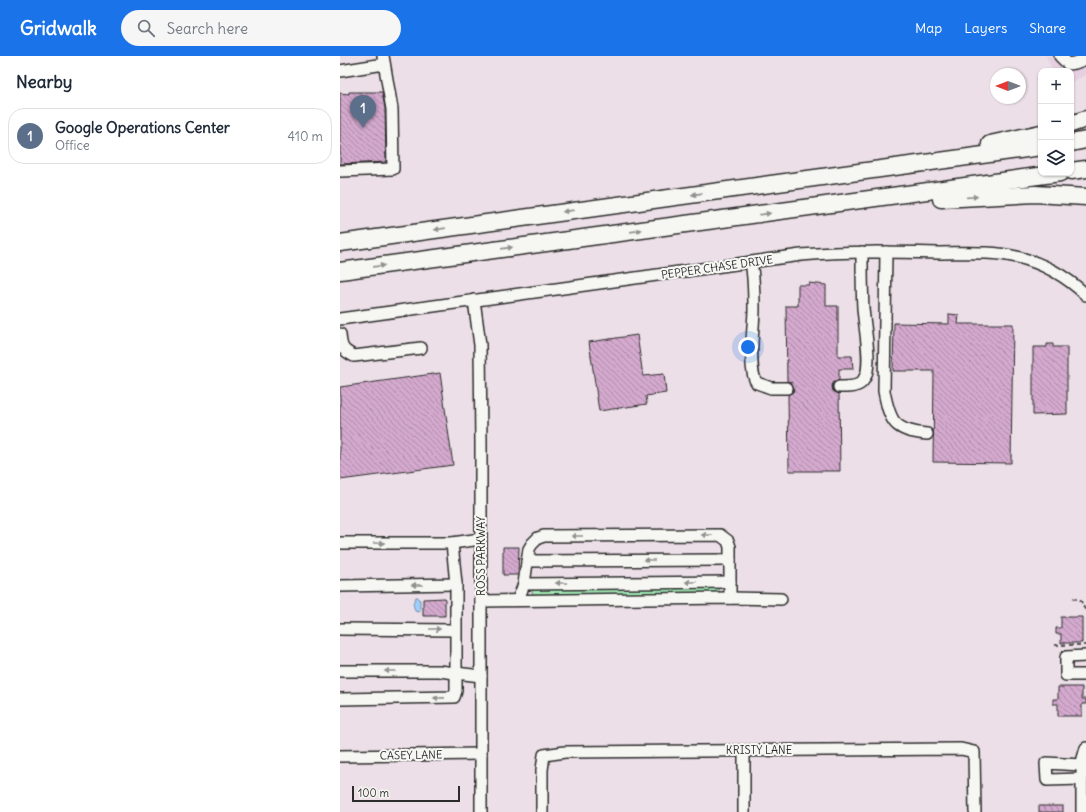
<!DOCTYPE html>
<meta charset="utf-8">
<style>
:root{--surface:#fff;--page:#f6f6f7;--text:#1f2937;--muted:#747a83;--line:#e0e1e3;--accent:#1a73e8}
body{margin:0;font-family:Delius,sans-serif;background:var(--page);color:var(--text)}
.controls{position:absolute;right:12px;top:12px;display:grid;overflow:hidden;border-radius:8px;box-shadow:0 1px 3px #0004}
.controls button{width:36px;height:36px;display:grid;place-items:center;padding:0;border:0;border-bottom:1px solid var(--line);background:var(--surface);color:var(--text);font:20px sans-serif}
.compass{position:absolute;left:650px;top:12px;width:36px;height:36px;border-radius:50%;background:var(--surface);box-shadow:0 1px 3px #0004;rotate:270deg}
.scale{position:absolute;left:12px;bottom:10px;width:108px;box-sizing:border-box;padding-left:4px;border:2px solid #2b2b2b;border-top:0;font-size:11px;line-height:14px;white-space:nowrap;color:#2b2b2b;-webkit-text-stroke:3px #f6f6f2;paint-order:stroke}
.you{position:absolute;left:408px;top:291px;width:14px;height:14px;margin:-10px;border:3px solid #fff;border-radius:50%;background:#1a73e8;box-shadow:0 0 0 6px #1a73e833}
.badge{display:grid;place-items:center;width:26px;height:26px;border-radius:50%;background:var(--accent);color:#fff;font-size:13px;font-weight:700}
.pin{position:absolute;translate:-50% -33px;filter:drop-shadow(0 1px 2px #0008)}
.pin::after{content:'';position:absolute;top:21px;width:14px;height:12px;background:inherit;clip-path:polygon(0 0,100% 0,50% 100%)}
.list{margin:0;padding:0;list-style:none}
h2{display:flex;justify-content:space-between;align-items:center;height:52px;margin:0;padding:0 16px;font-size:17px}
h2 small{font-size:13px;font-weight:400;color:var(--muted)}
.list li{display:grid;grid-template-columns:26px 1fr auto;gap:12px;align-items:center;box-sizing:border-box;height:56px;margin:0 8px 8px;padding:0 8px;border:1px solid var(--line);border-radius:16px}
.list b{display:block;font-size:15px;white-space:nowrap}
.list p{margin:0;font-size:13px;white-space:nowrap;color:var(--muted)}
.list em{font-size:13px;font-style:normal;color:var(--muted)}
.icon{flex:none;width:22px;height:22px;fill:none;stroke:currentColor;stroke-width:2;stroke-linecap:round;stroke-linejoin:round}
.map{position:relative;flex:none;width:746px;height:756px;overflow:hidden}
header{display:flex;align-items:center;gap:24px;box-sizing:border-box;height:56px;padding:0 20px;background:var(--accent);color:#fff}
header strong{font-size:19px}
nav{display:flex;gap:22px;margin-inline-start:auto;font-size:14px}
.search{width:280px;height:36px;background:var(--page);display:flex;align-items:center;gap:10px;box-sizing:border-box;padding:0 14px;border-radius:22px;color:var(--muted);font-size:15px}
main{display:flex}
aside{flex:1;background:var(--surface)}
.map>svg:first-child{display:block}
.built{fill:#e5cfe0}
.green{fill:#a4eab7;stroke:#688a71}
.water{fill:url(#water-ripples);stroke:#728da8}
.building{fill:url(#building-back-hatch);stroke:#2b2b2b}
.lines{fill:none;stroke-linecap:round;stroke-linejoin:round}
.minor-casing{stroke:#2b2b2b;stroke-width:14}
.highway-casing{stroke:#2b2b2b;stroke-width:19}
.path{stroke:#2b2b2b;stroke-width:1.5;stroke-dasharray:4 3;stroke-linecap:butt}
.minor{stroke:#f6f6f2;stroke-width:11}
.highway{stroke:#f6f6f2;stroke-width:16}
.oneway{fill:#90908e}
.labels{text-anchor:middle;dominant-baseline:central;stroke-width:4;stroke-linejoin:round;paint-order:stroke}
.street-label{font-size:11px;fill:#2b2b2b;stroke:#f6f6f2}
</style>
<header>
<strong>Gridwalk</strong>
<div class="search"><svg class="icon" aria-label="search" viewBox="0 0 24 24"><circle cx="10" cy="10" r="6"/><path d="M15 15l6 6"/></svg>Search here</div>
<nav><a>Map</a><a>Layers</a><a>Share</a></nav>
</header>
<main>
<aside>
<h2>Nearby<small></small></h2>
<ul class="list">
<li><span class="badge" style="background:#5c6f8a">1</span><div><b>Google Operations Center</b><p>Office</p></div><em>410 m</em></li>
</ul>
</aside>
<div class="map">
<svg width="746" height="756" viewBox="0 0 746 756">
<defs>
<pattern id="water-ripples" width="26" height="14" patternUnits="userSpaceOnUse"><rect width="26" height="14" fill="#a1cffc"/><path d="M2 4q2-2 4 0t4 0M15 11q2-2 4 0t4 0" fill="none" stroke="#8bb2d8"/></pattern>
<pattern id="building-back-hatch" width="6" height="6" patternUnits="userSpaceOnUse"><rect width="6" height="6" fill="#d4a9ce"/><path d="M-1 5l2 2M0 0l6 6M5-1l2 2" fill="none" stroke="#ac8aa7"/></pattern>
</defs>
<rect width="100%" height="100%" fill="#ecdfe7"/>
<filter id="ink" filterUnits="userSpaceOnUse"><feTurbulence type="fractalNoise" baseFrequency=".025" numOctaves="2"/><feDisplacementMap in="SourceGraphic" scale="8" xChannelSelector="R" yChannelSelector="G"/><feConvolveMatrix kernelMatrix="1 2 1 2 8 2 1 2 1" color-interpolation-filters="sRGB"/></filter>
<g filter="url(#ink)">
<path class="built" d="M706 0H746V19L731 26V15H713Z"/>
<path class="green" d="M379 531V535L376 537 194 539 192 536 194 532Z"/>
<path class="water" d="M76 541H78V543L80 544V554L79 556 75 555 73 547Z"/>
<g class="building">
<path d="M9 36H42L45 52 46 106 0 108V37L9 38Z"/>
<path d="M469 227 486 229V250H498V300H512L513 313H499V324L493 327 492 331 493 335 499 338 500 415H449L448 339 453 336 454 332 451 326 447 325 446 250H458V229H469Z"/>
<path d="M609 258 619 259 618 268H673L671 407 593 406 594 315H553L554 267 609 268Z"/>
<path d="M297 279 303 320 324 318 326 337 306 340 307 348 259 355 249 286Z"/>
<path d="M707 288H713V291H727V358L693 359V291H707Z"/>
<path d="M100 317 113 409 0 424V331Z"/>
<path d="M163 491H179L178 519H163Z"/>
<path d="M105 542V560H83V543Z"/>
<path d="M721 561H742V587H721V578H716V572H721Z"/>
<path d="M718 631H742V643H746V648H742V660H718V648H713V643H718Z"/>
<rect x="699" y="750" width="24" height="6"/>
</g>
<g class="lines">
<g class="minor-casing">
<g id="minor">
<path d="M720 0 728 8 735 7 746 3"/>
<path d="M0 15 44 8"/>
<path d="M0 115 53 113 52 53 43 0"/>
<path d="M546 196 544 335C550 366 554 375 587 378"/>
<path d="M411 206C414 222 414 238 414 253 414 270 407 314 417 327L431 332H447"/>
<path d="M134 244 140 289 141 387V756"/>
<path d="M0 263 461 199C507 195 553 196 598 197 625 197 652 195 677 201 703 207 727 221 746 239"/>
<path d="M0 278C1 291 2 294 14 300L81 292"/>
<path d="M499 331C507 331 520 332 524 323 533 310 524 269 523 252 522 234 522 215 522 196"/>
<path d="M0 487H112L141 483"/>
<path d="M187 505 390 504"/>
<path d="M184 528 390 526"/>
<path d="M0 530 116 528"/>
<path d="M178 544 184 528 189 493 192 488 198 482 204 480 380 479 388 485 390 491V542"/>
<path d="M141 545 390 542 441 543"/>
<path d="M0 573 115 574"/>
<path d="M746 600 726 601V619H746"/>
<path d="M0 615H99L141 620"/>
<path d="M0 643 114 641 116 635V528L112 487"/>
<path d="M404 695V756"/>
<path d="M0 700 141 698"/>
<path d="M742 723 707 724 706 707 742 709"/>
<path d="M202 756V714L204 699 225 696 621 693 634 696 635 756"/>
<path d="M742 756V706L746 692"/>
</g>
</g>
<g class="highway-casing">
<g id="highway">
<path d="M731 68 746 63"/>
<path d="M731 87 746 84"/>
<path d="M650 88 701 77"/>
<path d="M731 115 746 113"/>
<path d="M601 143 695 138 746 141"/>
<path d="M0 187 701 91"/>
<path d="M0 215 720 117"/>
</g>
</g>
<g class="path">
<path d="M733 542 741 545 746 556"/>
<path d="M715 589H746"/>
</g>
<use href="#minor" class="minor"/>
<use href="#highway" class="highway"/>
</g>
<defs><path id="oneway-solid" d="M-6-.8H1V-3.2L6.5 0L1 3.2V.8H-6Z"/></defs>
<g class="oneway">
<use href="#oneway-solid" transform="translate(357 138) rotate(172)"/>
<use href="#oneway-solid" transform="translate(632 141) rotate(-4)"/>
<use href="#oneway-solid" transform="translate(228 155) rotate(172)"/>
<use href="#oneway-solid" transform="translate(425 158) rotate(-8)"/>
<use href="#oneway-solid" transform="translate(100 173) rotate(172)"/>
<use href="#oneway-solid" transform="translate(296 175) rotate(-8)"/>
<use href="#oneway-solid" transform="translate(167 192) rotate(-8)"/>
<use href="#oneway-solid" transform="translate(39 210) rotate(-8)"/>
<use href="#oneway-solid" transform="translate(367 479) rotate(180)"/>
<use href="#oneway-solid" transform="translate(237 480) rotate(180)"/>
<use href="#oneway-solid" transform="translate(39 487)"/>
<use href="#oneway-solid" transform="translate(309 504) rotate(180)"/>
<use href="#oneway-solid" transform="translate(351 526) rotate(180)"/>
<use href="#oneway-solid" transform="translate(221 527) rotate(180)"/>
<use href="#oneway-solid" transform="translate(77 529) rotate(179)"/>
<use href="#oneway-solid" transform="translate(95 573)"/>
<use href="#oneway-solid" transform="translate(50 615) rotate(180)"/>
<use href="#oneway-solid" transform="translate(99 642) rotate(179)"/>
</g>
</g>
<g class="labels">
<g class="street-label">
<text transform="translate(377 211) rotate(-8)">PEPPER CHASE DRIVE</text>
<text transform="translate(141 500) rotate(-90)">ROSS PARKWAY</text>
<text x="419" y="694">KRISTY LANE</text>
<text transform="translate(71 699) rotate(-1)">CASEY LANE</text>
</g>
</g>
</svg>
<div class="controls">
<button>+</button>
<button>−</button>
<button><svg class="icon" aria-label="layers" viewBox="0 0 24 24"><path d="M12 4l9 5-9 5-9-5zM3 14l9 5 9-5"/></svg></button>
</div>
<svg class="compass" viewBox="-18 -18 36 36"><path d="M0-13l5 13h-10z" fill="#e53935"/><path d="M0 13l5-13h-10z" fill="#747a83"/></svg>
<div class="scale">100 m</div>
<div class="you"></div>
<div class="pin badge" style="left:23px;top:72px;background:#5c6f8a">1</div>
</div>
</main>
